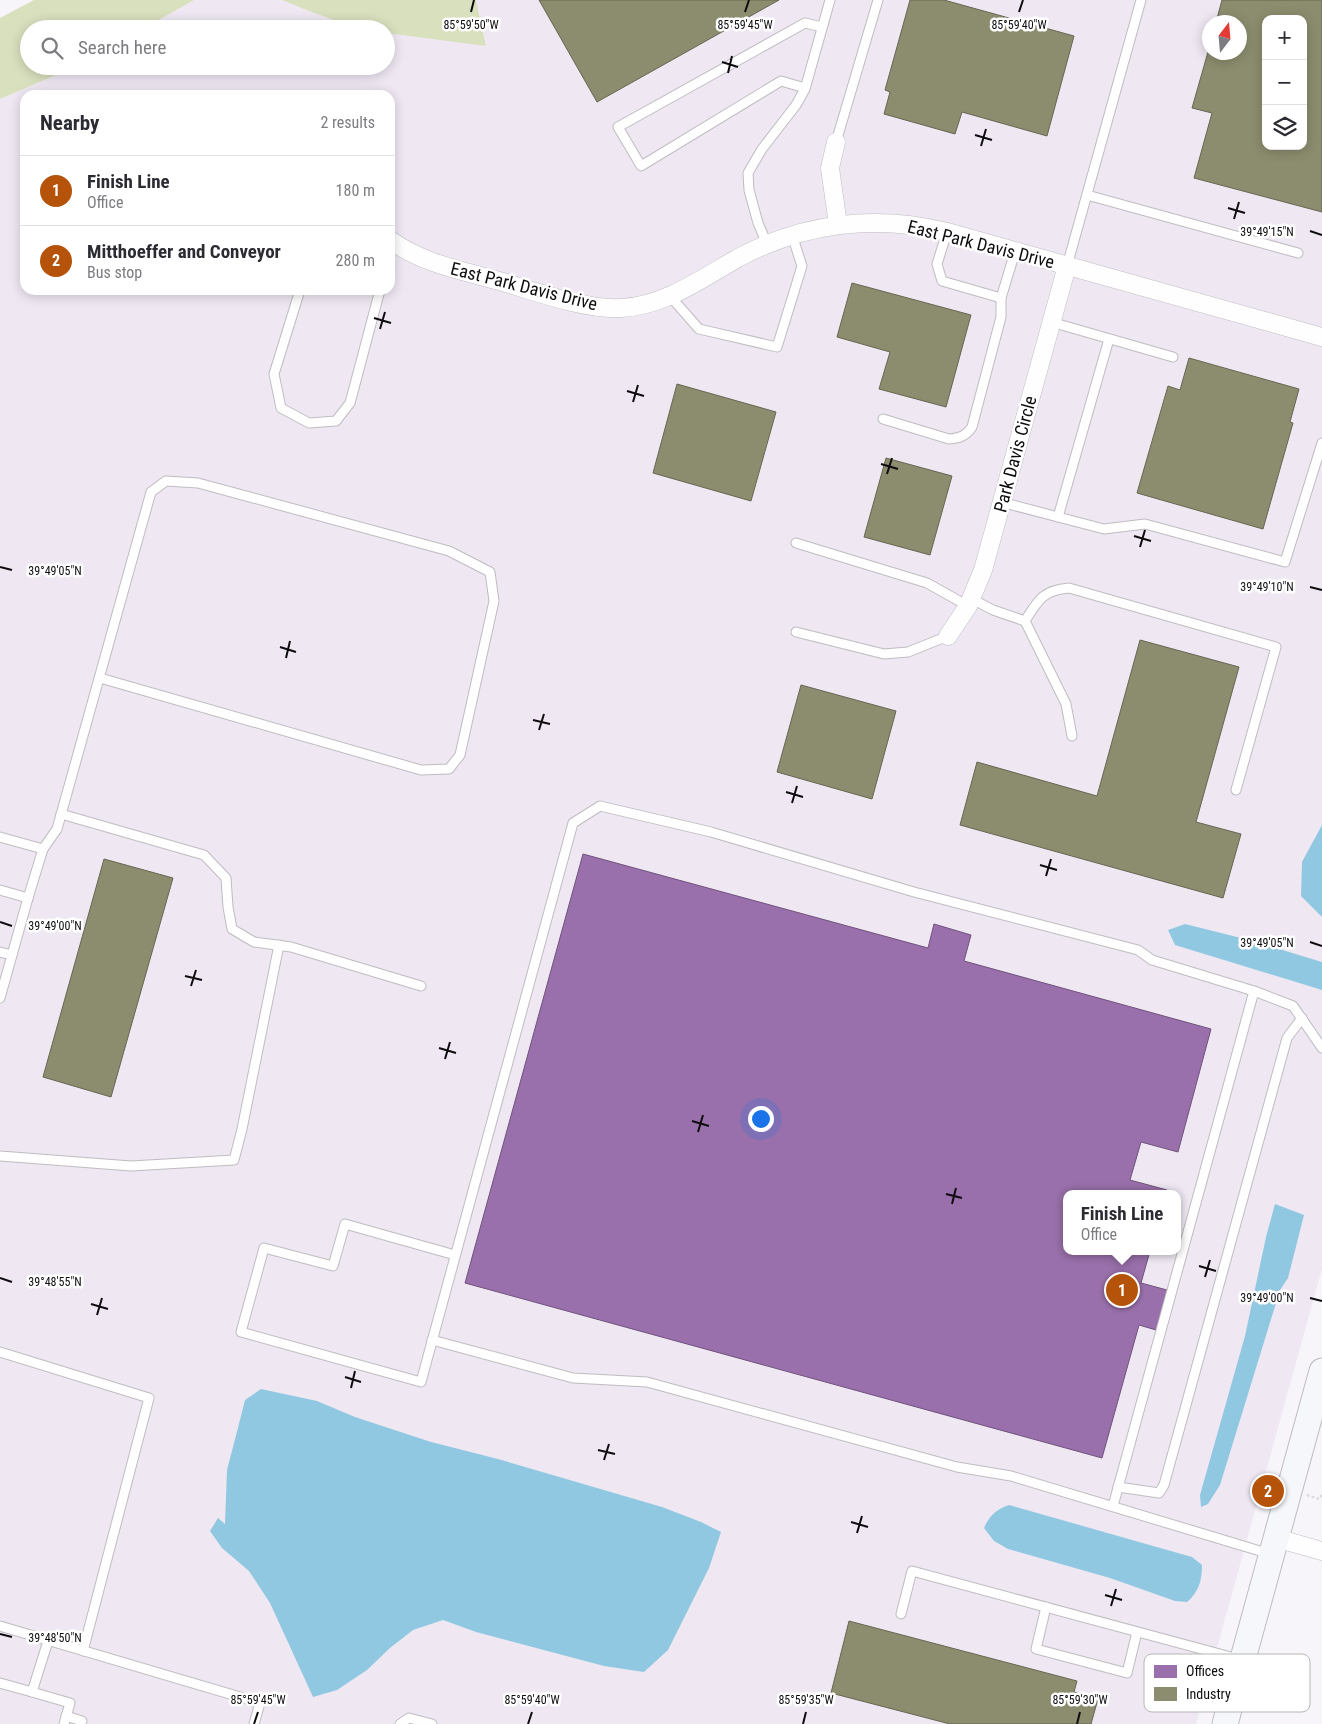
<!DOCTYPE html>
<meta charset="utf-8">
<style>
:root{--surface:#fff;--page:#f2f2f3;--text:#2b2b33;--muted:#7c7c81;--line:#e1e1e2;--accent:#b45309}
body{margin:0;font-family:"Roboto Condensed",sans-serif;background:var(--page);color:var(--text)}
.controls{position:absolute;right:15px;top:15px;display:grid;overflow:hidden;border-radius:10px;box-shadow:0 2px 12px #0003}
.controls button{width:45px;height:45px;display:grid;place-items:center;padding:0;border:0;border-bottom:1px solid var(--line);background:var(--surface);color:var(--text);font:25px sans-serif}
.compass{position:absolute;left:1202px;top:15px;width:45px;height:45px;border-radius:50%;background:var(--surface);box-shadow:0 2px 12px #0003;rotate:16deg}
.you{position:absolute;left:760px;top:1118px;width:18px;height:18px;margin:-12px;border:4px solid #fff;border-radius:50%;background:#1a73e8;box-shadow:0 0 0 8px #1a73e833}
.badge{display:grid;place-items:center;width:32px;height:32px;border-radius:50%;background:var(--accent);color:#fff;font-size:16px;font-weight:700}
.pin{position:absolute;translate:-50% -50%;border:2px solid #fff;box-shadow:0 1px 5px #0006}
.popup{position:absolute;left:1063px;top:1190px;width:118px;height:65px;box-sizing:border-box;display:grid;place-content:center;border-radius:10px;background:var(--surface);filter:drop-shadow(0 1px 4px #0005);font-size:16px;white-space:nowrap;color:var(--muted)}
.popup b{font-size:19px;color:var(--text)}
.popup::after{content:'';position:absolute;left:50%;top:100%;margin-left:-10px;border:10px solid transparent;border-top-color:var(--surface)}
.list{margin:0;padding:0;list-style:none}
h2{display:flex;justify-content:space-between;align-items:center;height:65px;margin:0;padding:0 20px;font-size:21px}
h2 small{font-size:16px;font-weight:400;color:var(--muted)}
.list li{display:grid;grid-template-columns:32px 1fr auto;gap:15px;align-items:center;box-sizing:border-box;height:70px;padding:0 20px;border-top:1px solid var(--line)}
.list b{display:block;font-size:19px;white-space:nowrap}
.list p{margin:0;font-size:16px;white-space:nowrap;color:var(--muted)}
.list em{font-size:16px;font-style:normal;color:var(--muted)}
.icon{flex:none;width:28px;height:28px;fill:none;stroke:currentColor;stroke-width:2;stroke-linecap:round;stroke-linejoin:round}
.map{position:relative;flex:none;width:1322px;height:1724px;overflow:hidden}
.search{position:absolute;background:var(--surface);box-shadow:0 2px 12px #0003;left:20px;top:20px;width:375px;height:55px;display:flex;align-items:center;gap:12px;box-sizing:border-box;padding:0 18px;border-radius:28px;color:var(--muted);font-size:19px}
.panel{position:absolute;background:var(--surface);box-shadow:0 2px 12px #0003;left:20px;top:90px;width:375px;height:205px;border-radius:15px}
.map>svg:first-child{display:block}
.built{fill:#efe8f3;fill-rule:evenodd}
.green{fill:#d9e0be}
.water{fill:#90c8e1}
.offices{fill:#9970ab;stroke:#6f527c}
.industry{fill:#8c8c6e;stroke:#666652;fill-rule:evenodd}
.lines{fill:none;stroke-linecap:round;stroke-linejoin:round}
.lane-casing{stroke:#bfbcc0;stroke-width:11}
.street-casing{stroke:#bfbcc0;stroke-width:19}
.secondary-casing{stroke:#bfbcc0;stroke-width:27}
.path{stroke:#dadadb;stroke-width:2.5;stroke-dasharray:2.5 2.5;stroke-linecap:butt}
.lane{stroke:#fefefe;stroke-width:9}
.street{stroke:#fefefe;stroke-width:18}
.secondary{stroke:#f5f7fa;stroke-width:25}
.ticks{fill:none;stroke:#0e0c0f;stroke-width:2}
.labels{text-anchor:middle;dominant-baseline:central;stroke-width:5;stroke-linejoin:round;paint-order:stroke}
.street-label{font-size:18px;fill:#0e0c0f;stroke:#fff}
.key{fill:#fff;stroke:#b7b6b7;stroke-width:1}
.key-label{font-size:14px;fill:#0e0c0f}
.ticks-label{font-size:12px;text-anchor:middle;fill:#0e0c0f;stroke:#fff;stroke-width:5;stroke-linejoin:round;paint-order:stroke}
</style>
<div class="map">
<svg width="1322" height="1724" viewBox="0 0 1322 1724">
<rect width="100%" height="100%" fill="#f8f5fa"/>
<g class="built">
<path d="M194 0H282L324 17 367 29H143Z"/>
<path d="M476 0H1322V1269L1196 1724H0V99L77 66H386V33L486 45ZM1266 19H1303V146H1266ZM1210 22H1240V52H1210ZM25 95H390V290H25ZM1067 1194H1177V1251H1067Z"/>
</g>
<g class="green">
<path d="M34 0H194L143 29H29V66H77L0 99V18Z"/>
<path d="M282 0H476L486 46 386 33V29C348 29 317 14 282 0Z"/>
</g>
<g class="water">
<path d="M1322 825V917L1301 896 1302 862Z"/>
<path d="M1185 924 1249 940 1322 962V990L1175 945 1168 930Z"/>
<path d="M1275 1204 1304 1215 1288 1278 1280 1290 1220 1485 1208 1504 1201 1507 1200 1495 1245 1336 1266 1237Z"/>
<path d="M261 1389 317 1401 355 1417 431 1442 498 1459 662 1507 701 1522 721 1532 709 1568 668 1650 644 1672 604 1666 476 1632 443 1620 413 1630 390 1648 367 1670 337 1690 313 1697 270 1603 249 1571 222 1548 210 1531 218 1518 225 1524 227 1470 241 1416 245 1400Z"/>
<path d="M1009 1505 1192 1557 1202 1565C1202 1580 1199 1592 1187 1602L1175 1601 1110 1578 1008 1549 994 1541 984 1528C989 1516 997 1509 1009 1505Z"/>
</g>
<path class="offices" d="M583 854 928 948 934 924 971 935 964 961 1211 1029 1178 1152 1141 1142 1130 1180 1167 1190 1166 1194H1067V1251H1150L1141 1283 1167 1290 1156 1330 1139 1325 1102 1458 465 1283Z"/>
<g class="industry">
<path d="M539 0H779L597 102Z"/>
<path d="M910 0H944L1074 36 1047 136 962 112 955 134 884 114 890 92 885 90Z"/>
<path d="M1222 0H1322V212L1194 178 1212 113 1192 108 1210 45V52H1240V22H1216ZM1266 19H1303V146H1266Z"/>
<path d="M852 283 971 315 946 407 879 389 890 352 837 337Z"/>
<path d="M1189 358 1299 389 1290 422 1293 423 1263 529 1137 493 1168 386 1180 390Z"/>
<path d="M677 384 776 412 751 501 653 473Z"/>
<path d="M886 458 952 476 930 555 864 537Z"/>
<path d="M1140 640 1239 667 1196 822 1241 834 1223 898 960 825 977 762 1097 796Z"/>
<path d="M801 685 896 711 872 799 777 772Z"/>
<path d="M104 859 173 878 111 1097 43 1077Z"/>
<path d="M849 1621 1077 1681 1074 1692 1098 1699 1091 1724H950L831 1693Z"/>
</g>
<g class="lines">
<g class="lane-casing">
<g id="lane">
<path d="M805 88 781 81 641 166 618 127 805 23 822 27"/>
<path d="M836 142 878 0"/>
<path d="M1087 195 1298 253"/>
<path d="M947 232 937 264 942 281 1001 298 1015 252"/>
<path d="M767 244 758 223 749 190 748 173 762 149 796 105 805 89 830 0"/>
<path d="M1067 266 1141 0"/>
<path d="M300 290 274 374 281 408 309 423 336 421 350 403 380 290"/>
<path d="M670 296 699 329 777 347 802 266 792 235"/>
<path d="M1051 322 1173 357"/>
<path d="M883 419 949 439C960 438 966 436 972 427L1001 317V298"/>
<path d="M1001 502 1058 517 1109 339"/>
<path d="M1058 517 1104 529 1145 524 1285 562 1322 443"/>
<path d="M796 543 927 583 968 606"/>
<path d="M972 599 993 610 1025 621C1038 600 1043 590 1069 588L1276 647 1236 790"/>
<path d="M1025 621 1066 704 1072 736"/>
<path d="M796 632 884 654 908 652 948 636"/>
<path d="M61 814 204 855 226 878 228 907 232 929 254 942 291 947 421 986"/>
<path d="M0 837 43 849 28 898"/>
<path d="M43 849 57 829 151 492 166 481 198 483 449 551 490 572 494 601 460 755 449 769 421 770 100 678"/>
<path d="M0 890 28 898 0 998"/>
<path d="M0 952 12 955"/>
<path d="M0 1156 131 1166 234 1160 242 1129 279 945"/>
<path d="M455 1255 345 1224 333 1266 264 1248 241 1332 421 1382 573 823 600 806 711 832 914 892 1138 950 1152 960 1254 991 1293 1006 1322 1048"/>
<path d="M432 1340 573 1378 647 1382 957 1467 1011 1476 1270 1554"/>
<path d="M0 1352 149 1398 83 1651"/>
<path d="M1118 1487 1159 1493 1164 1485 1287 1038 1302 1018"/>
<path d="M1113 1506 1254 991"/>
<path d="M1046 1607 1036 1649 1127 1673 1137 1632"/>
<path d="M901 1614 912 1571 1242 1660"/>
<path d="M0 1626 260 1703 254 1724"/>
<path d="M0 1683 32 1692 48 1641"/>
<path d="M32 1692 70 1703 64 1724"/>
<path d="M66 1716 82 1721"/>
<path d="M400 1724 409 1718 432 1724"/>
</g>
</g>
<g class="street-casing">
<g id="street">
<path d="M836 142 830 168 838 225"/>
<path d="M390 240C423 264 464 271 503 282 536 292 587 310 621 308 664 306 701 279 738 258 803 223 875 214 947 232L1322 337"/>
<path d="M948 636 968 606 983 570 1067 266"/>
<path d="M1276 1538 1322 1551"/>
</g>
</g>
<g class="secondary-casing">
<path id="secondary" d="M1225 1724 1322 1371"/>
</g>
<path class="path" d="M1307 1495 1319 1499 1322 1495"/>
<use href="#lane" class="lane"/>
<use href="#street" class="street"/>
<use href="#secondary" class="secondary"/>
</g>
<path class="ticks" d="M471 12 474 0M745 12 749 0M1019 12 1023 0M722 62 738 67M728 73 732 56M975 135 992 140M981 146 986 129M1228 208 1245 213M1234 219 1239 202M1310 231 1322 235M374 318 391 323M380 329 385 312M627 391 644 396M633 402 638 385M881 464 898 469M887 474 892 458M1134 536 1151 541M1140 547 1145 530M0 567 12 570M1310 587 1322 590M280 647 296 652M286 658 290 641M533 720 550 724M539 730 544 714M786 792 803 797M792 803 797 786M1040 865 1057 870M1046 876 1051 859M0 922 12 926M1310 942 1322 946M185 976 202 980M191 986 196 970M439 1048 456 1053M445 1059 450 1042M692 1121 709 1126M698 1132 703 1115M946 1194 962 1198M952 1204 956 1188M1199 1266 1216 1271M1205 1277 1210 1260M0 1278 12 1282M1310 1298 1322 1301M91 1304 108 1309M97 1315 102 1298M345 1377 361 1382M351 1388 355 1371M598 1450 615 1454M604 1460 609 1444M851 1522 868 1527M857 1533 862 1516M1105 1595 1122 1600M1111 1606 1116 1589M0 1634 12 1637M254 1724 258 1712M528 1724 532 1712M803 1724 806 1712M1077 1724 1080 1712"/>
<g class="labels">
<g class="street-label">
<text transform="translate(981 244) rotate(14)">East Park Davis Drive</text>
<text transform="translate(524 286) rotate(14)">East Park Davis Drive</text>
<text transform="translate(1015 454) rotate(-75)">Park Davis Circle</text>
</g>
</g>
<rect x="1144" y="1654" width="166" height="58" rx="8" class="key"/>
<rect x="1154" y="1665" width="23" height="13" fill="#9970ab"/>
<rect x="1154" y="1687" width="23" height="14" fill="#8c8c6e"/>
<g class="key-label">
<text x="1186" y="1676">Offices</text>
<text x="1186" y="1699">Industry</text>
</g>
<g class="ticks-label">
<text x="471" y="29">85°59'50"W</text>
<text x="745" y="29">85°59'45"W</text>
<text x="1019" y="29">85°59'40"W</text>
<text x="1267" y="236">39°49'15"N</text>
<text x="55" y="575">39°49'05"N</text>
<text x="1267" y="591">39°49'10"N</text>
<text x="55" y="930">39°49'00"N</text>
<text x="1267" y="947">39°49'05"N</text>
<text x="55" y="1286">39°48'55"N</text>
<text x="1267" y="1302">39°49'00"N</text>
<text x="55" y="1642">39°48'50"N</text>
<text x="258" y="1704">85°59'45"W</text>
<text x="532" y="1704">85°59'40"W</text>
<text x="806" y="1704">85°59'35"W</text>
<text x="1080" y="1704">85°59'30"W</text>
</g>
</svg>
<div class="controls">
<button>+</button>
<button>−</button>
<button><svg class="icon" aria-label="layers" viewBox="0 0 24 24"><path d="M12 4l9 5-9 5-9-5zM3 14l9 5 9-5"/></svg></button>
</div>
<svg class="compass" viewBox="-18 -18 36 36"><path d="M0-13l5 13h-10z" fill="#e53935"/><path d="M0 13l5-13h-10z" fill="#7c7c81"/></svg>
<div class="you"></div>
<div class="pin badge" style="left:1122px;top:1290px">1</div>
<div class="popup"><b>Finish Line</b>Office</div>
<div class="pin badge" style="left:1268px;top:1491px">2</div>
<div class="search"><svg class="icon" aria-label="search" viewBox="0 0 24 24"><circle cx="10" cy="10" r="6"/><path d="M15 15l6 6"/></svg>Search here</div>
<section class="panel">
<h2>Nearby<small>2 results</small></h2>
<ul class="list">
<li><span class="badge">1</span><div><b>Finish Line</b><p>Office</p></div><em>180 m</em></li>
<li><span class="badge">2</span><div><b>Mitthoeffer and Conveyor</b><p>Bus stop</p></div><em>280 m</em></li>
</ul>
</section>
</div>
